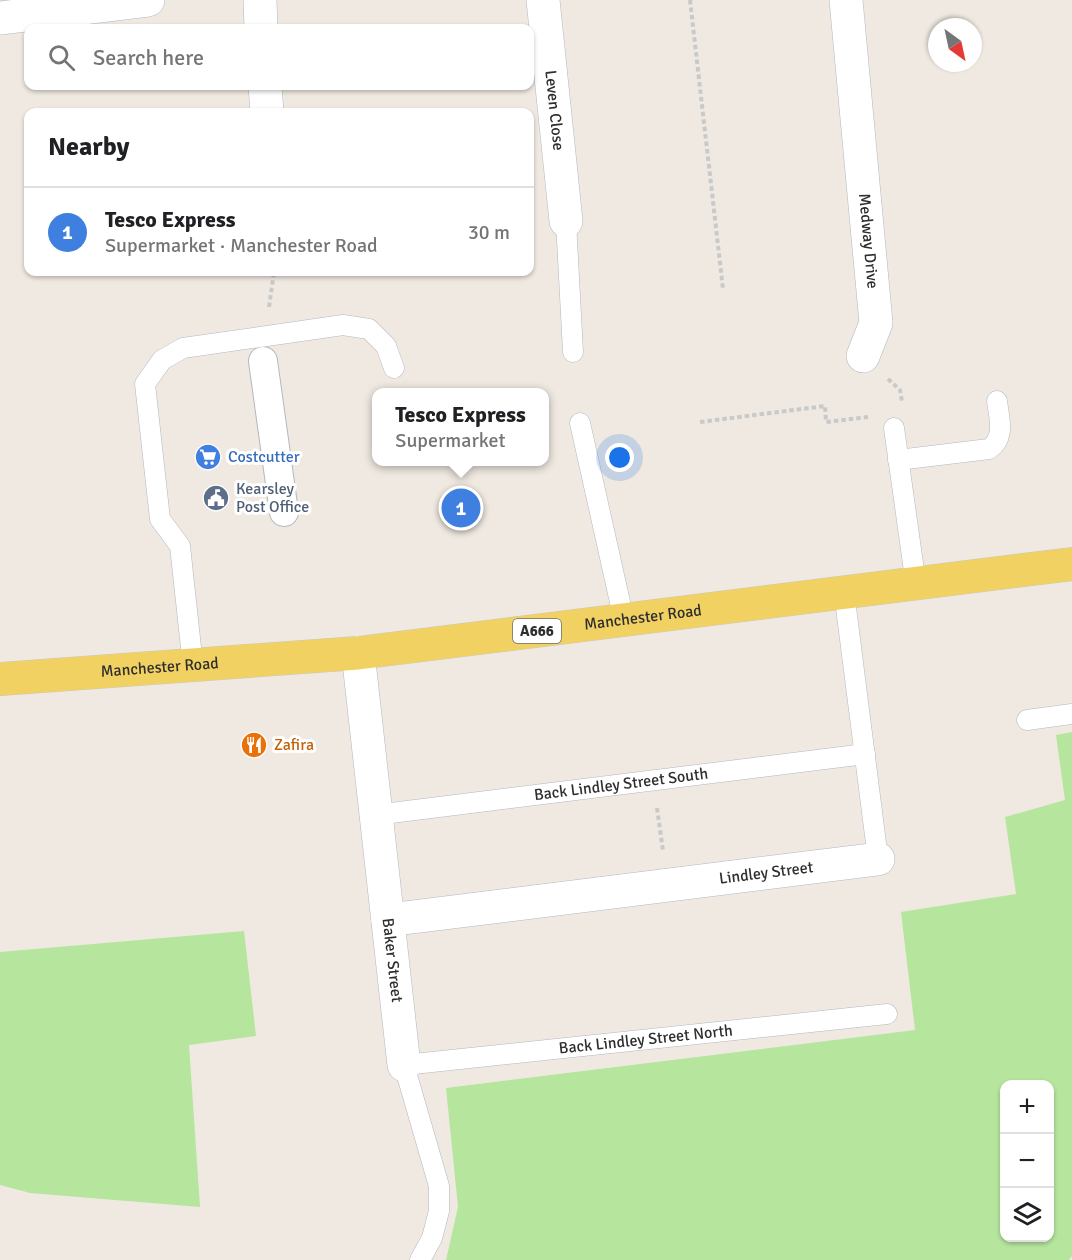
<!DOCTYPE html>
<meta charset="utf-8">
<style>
:root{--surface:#fff;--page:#f6f6f6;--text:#202124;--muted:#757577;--line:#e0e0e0;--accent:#1a73e8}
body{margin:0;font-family:Signika,sans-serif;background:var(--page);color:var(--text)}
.controls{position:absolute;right:18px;bottom:18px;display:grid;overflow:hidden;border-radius:12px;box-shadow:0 2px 4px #0004}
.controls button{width:54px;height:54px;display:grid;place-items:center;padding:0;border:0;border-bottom:2px solid var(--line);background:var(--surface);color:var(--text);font:30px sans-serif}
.compass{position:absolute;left:928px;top:18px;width:54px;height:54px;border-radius:50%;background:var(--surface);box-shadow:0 2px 4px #0004;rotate:147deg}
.you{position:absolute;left:620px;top:458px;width:21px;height:21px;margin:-15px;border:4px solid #fff;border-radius:50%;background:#1a73e8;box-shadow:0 0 0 9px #1a73e833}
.badge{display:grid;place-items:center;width:39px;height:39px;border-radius:50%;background:var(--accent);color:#fff;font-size:20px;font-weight:700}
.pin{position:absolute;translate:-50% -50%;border:3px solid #fff;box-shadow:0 2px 6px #0006}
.popup{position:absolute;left:372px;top:388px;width:177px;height:78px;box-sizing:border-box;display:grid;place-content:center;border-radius:12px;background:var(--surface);filter:drop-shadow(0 2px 4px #0005);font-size:20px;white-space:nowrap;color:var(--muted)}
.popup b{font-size:22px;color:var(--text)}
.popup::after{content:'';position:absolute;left:50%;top:100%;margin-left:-12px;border:12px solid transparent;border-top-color:var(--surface)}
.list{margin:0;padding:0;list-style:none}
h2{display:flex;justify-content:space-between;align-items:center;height:78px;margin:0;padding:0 24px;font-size:26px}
h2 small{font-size:20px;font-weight:400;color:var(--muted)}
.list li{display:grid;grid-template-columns:39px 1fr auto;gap:18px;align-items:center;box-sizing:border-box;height:90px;padding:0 24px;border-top:2px solid var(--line)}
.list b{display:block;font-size:22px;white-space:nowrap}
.list p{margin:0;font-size:20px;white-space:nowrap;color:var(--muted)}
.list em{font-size:20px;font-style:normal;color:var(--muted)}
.icon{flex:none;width:33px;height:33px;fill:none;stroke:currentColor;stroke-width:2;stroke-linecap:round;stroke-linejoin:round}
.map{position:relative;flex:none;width:1072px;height:1260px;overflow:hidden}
.search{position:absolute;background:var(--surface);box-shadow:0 2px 4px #0004;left:24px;top:24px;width:510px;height:66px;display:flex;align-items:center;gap:15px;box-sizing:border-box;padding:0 21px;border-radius:12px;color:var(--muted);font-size:22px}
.panel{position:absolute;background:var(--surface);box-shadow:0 2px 4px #0004;left:24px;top:108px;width:510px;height:168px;border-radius:12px}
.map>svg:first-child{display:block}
.green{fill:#b6e59e;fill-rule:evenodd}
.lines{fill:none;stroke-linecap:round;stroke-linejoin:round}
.service-casing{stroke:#b4b7c1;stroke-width:21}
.pedestrian-casing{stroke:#b4b7c1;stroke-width:30}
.minor-casing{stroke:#b4b7c1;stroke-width:34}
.primary-casing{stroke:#c9c9c9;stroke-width:34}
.path{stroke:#c9c9c9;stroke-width:4;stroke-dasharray:4.5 3;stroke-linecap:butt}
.service{stroke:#fff;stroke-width:20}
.pedestrian{stroke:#fff;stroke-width:28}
.minor{stroke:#fff;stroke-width:33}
.primary{stroke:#f2d163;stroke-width:33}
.labels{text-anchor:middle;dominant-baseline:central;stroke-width:6;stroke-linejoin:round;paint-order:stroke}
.shield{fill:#fff;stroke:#6d6d6d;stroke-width:1.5}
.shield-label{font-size:15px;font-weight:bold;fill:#2e2e2e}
.street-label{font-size:16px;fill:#2e2e2e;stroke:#fff}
.shop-label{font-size:16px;fill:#366cbe;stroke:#fff;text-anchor:start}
.service-label{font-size:16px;fill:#4e5e75;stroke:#fff;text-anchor:start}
.food-label{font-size:16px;fill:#c56008;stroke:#fff;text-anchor:start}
</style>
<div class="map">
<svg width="1072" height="1260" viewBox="0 0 1072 1260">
<rect width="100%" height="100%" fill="#efe9e1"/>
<g class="green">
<path d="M1072 732V1256L1069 1260H446L458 1207 446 1088 915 1030 901 912 1016 894 1005 817 1065 800 1056 735ZM1004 1084H1050V1238H1004Z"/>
<path d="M244 931 256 1036 189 1045 200 1207 30 1193 0 1185V952Z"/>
</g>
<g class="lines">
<g class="service-casing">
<g id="service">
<path d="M566 221 573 352"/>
<path d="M580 423 624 620"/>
<path d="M894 428 916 585"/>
<path d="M898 460 989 449C1006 438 999 418 997 401"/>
<path d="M844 592 878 859"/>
<path d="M193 666 180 546 160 519 145 384 162 360 183 348 343 325 369 329 386 346 394 368"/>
<path d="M1027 720 1072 714"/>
<path id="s1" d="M375 815 865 754"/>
<path id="s2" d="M420 1260 432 1238 439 1211V1186L404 1065 887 1014"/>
</g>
</g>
<g class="pedestrian-casing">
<path id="pedestrian" d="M263 361 284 512"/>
</g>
<g class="minor-casing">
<g id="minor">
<path d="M260 0 261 28"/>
<path id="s3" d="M543 0 566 221"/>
<path id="s4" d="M846 0 876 323 863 356"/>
<path d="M0 18 148 0"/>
<path d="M265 86 267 112"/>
<path id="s5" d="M358 653 404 1065"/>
<path id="s6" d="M388 920 878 859"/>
</g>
</g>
<g class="primary-casing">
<g id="primary">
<path id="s7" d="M0 679 358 653 1072 564"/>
</g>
</g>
<g class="path">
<path d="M690 0 723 289"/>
<path d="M269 307 274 272"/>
<path d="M888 379 900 390 902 402"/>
<path d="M700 422 825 406 826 422 868 417"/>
<path d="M657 808 663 851"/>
</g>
<use href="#service" class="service"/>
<use href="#pedestrian" class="pedestrian"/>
<use href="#minor" class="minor"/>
<use href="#primary" class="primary"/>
</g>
<defs>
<g id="supermarket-disc" transform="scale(1.35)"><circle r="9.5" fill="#3f7fe0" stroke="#fff"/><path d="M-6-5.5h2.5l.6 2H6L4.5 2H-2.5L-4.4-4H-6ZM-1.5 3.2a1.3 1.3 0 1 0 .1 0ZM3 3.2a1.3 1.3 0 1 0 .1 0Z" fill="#fff"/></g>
<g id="civic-disc" transform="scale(1.35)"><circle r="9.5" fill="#5c6f8a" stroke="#fff"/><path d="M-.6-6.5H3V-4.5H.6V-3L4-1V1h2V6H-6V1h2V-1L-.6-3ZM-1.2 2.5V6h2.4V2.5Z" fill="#fff"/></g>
<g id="restaurant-disc" transform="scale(1.35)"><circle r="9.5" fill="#e8710a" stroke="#fff"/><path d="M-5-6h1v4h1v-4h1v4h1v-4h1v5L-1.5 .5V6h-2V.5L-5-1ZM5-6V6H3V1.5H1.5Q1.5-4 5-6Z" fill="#fff"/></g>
</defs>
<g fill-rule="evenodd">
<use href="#supermarket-disc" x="208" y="457"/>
<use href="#civic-disc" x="216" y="498"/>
<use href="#restaurant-disc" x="254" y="745"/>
</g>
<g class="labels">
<rect class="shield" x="513" y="619" width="48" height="24" rx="4.5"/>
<g class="shield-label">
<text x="537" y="631">A666</text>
</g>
<g class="street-label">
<text stroke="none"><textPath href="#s3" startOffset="111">Leven Close</textPath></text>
<text stroke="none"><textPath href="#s4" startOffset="242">Medway Drive</textPath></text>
<text stroke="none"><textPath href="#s7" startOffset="646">Manchester Road</textPath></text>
<text stroke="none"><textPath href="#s7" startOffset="160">Manchester Road</textPath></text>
<text stroke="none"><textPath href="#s1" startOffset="248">Back Lindley Street South</textPath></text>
<text stroke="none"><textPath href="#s6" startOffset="381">Lindley Street</textPath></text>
<text stroke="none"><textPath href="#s5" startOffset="309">Baker Street</textPath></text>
<text stroke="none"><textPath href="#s2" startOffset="447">Back Lindley Street North</textPath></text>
</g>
<g class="shop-label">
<text x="228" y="457">Costcutter</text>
</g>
<g class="service-label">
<text x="236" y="489">Kearsley<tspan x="236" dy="18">Post Office</tspan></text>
</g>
<g class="food-label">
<text x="274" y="745">Zafira</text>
</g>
</g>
</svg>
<div class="controls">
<button>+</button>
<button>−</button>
<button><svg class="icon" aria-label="layers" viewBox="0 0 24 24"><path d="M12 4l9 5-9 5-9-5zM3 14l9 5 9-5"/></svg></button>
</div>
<svg class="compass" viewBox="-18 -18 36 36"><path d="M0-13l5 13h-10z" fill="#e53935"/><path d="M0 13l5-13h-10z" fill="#757577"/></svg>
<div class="you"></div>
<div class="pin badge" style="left:461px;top:508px;background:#3f7fe0">1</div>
<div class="popup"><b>Tesco Express</b>Supermarket</div>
<div class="search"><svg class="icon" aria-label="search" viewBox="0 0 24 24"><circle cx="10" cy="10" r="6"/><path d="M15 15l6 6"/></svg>Search here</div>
<section class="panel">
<h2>Nearby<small></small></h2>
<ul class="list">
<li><span class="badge" style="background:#3f7fe0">1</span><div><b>Tesco Express</b><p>Supermarket · Manchester Road</p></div><em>30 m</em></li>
</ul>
</section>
</div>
